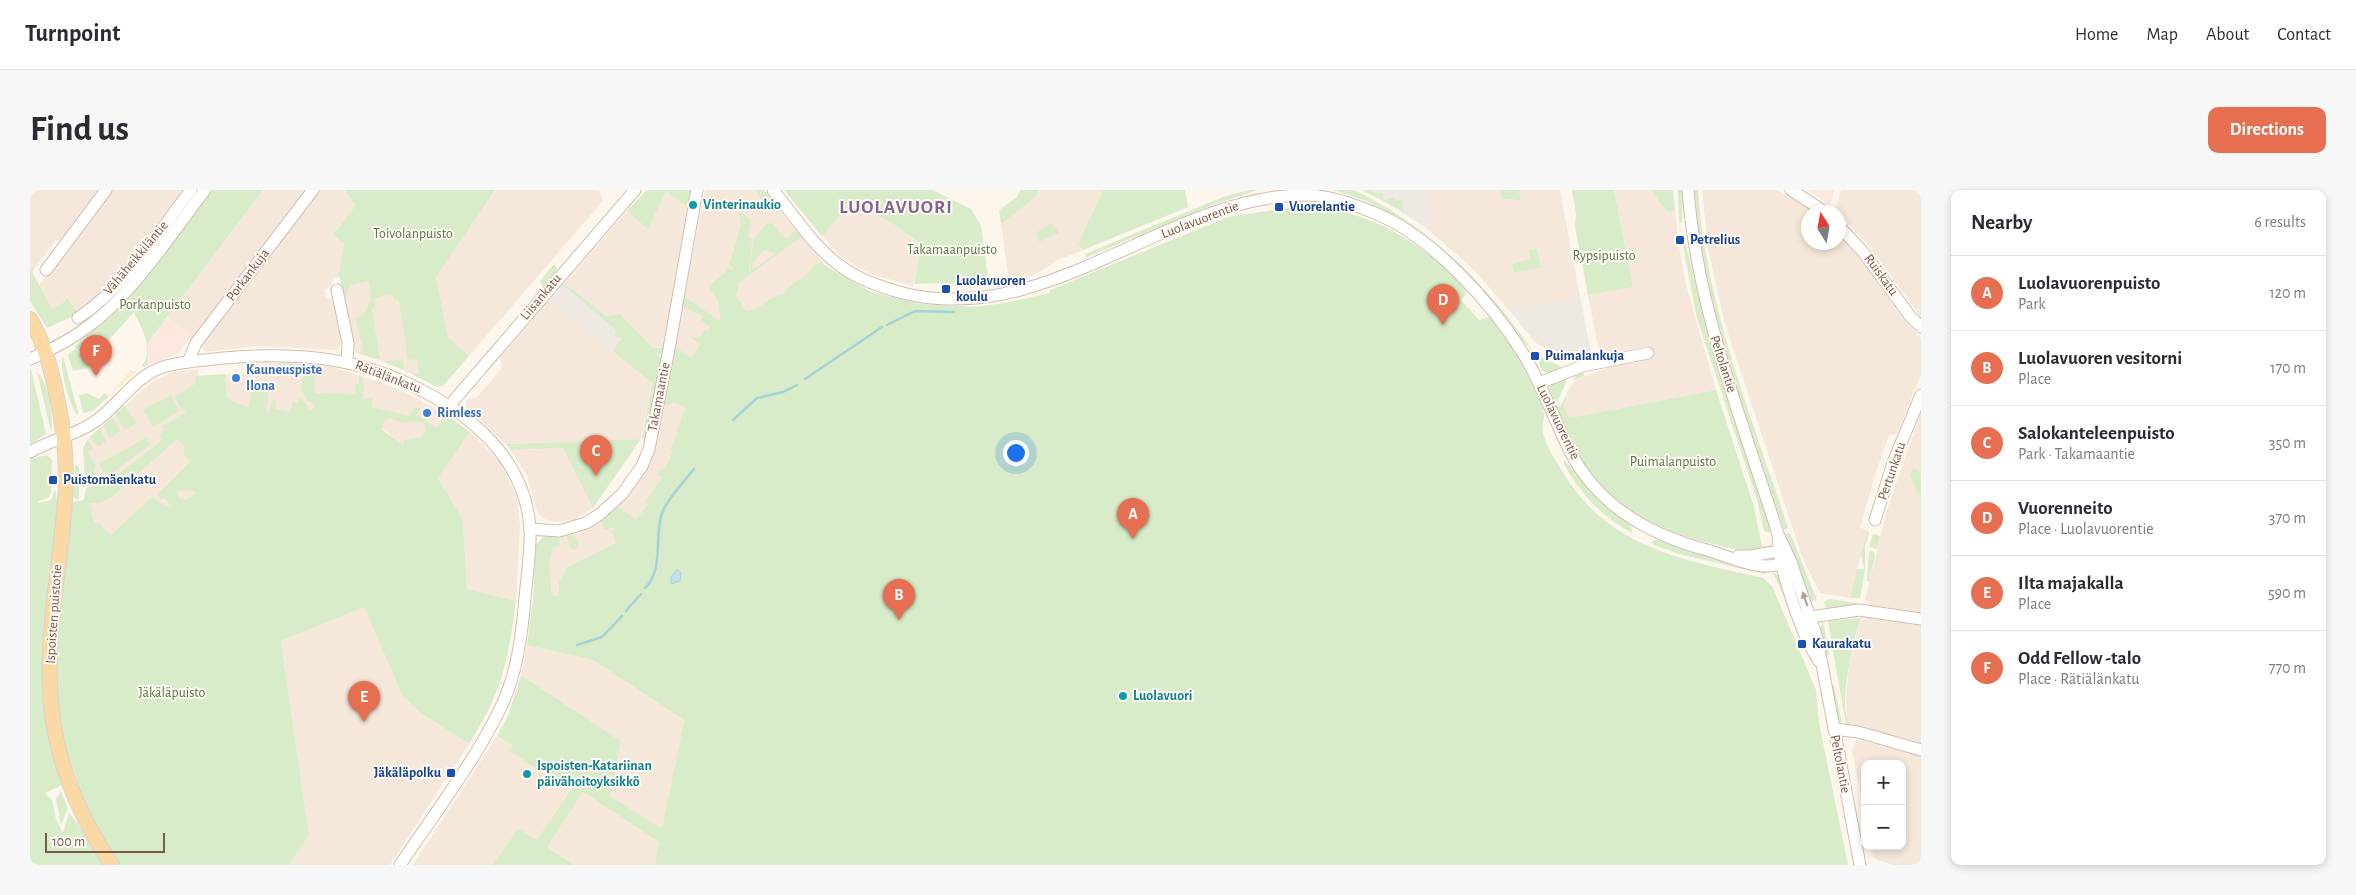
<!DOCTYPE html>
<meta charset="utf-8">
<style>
:root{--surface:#fff;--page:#f7f7f7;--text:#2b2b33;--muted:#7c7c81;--line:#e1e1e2;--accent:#e76f51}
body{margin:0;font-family:"Alegreya Sans",sans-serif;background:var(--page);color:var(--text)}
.controls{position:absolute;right:15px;bottom:15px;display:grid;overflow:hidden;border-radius:10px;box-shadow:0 2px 8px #0003}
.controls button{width:45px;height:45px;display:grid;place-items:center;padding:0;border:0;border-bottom:1px solid var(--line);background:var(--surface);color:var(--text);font:25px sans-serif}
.compass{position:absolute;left:1771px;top:15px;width:45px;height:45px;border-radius:50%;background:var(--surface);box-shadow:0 2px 8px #0003;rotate:349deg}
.scale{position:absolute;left:15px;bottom:12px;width:120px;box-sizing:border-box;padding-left:5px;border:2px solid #7a5c4d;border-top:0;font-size:14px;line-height:18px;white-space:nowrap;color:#7a5c4d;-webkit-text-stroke:4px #fffaf3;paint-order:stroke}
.you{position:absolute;left:985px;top:262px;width:18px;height:18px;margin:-12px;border:4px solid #fff;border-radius:50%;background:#1a73e8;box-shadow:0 0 0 8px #1a73e833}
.badge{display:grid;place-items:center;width:32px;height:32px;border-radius:50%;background:var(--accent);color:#fff;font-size:16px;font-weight:700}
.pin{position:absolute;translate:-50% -41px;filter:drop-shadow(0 1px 2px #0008)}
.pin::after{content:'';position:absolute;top:26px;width:18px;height:15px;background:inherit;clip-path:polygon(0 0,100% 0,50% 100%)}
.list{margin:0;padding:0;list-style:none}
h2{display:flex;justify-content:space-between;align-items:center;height:65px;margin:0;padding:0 20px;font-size:21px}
h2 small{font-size:16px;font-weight:400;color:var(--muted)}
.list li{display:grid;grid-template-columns:32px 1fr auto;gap:15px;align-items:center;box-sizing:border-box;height:75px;padding:0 20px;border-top:1px solid var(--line)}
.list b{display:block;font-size:19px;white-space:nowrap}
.list p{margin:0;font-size:16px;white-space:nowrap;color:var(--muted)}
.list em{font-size:16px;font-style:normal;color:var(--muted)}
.map{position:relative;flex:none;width:1891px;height:675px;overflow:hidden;border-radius:10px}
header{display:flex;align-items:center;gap:30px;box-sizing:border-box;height:70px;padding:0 25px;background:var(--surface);border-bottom:1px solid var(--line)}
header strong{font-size:24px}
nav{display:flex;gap:28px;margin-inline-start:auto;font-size:18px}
.intro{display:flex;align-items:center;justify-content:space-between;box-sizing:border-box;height:120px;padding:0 30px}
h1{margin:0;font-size:35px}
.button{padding:12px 22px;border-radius:10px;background:var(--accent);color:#fff;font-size:18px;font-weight:700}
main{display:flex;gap:30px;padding:0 30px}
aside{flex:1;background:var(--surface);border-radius:10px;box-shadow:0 2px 8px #0003}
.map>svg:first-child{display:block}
.residential{fill:#f5e8da}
.commercial{fill:#fde8e0}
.industrial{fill:#efe9e4}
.green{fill:#d8ecc9;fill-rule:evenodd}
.sand{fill:#fcefc7}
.water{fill:#bfe3e8;stroke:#a5d3da}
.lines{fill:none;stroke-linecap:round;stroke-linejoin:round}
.stream{stroke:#a5d3da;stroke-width:2.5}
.minor-casing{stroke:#d1beb0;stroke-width:13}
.major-casing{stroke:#dad1cd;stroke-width:16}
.minor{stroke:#fff;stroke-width:11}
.major{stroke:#fbd9a5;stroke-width:14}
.oneway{fill:#af9d94}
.culture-dot{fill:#0f9aa8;stroke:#fffaf3;stroke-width:2}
.transit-dot{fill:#1a4fb4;stroke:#fffaf3;stroke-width:2}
.shop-dot{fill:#3f7fe0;stroke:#fffaf3;stroke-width:2}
.labels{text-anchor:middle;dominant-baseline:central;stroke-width:4;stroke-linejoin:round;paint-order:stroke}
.culture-label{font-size:14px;font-weight:bold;fill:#0d838f;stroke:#fffaf3;text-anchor:start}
.transit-label{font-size:14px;font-weight:bold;fill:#164399;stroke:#fffaf3;text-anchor:start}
.street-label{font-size:14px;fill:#7a5c4d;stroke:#fffaf3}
.park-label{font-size:14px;fill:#537a41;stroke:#fffaf3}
.shop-label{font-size:14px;font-weight:bold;fill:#366cbe;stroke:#fffaf3;text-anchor:start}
.district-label{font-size:19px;font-weight:bold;letter-spacing:1px;fill:#846695;stroke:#fffaf3}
</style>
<header>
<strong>Turnpoint</strong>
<nav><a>Home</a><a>Map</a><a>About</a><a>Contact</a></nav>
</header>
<div class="intro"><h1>Find us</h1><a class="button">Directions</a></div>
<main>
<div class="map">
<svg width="1891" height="675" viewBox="0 0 1891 675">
<rect width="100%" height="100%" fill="#fdf6ec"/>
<g class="residential">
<path d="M0 0H72L32 53 26 50 2 82 0 78Z"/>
<path d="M83 0H156L80 98 48 124 37 107 32 114 22 119 9 95Z"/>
<path d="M233 0H278L165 149 137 127Z"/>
<path d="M287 0H315L327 14 303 45 322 60 310 87 303 88 302 96 294 100 296 107 304 111 311 149 310 157 306 160 228 156 175 162 171 155Z"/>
<path d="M465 0H569L573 11 439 166 418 148 406 87Z"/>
<path d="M675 0H725L735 14 742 12 793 72 795 82 639 183Z"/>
<path d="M1009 0H1073L1048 54 1053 60 1030 69 1002 86 979 92 971 34 1005 8Z"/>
<path d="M1398 0H1530L1550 107 1479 120 1441 77 1395 37 1403 25Z"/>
<path d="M1584 0H1643L1649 57 1656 95 1686 200 1539 228 1532 214 1545 190 1584 176 1620 168 1618 156 1570 165 1558 105 1603 96Z"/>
<path d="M1672 0H1746L1771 14 1784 22H1778V52H1808L1809 43 1824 60 1870 125 1891 148V185L1867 244 1859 245 1845 285 1830 337 1837 341 1820 408 1790 403 1773 369 1694 131 1678 58Z"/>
<path d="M1811 0H1891V127L1839 56 1805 20Z"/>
<path d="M636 2 660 19 634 154 627 159 621 157 590 124 576 126 534 93 597 21 618 38Z"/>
<path d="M820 14 860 32 891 55 883 96 847 86 828 77 810 65 792 46Z"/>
<path d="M372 85 392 189 361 174 326 163 324 159 312 96Z"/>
<path d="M519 111 622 193 611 249 476 254 436 217V210L447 207 472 178 470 167Z"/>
<path d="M248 173 299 176 344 190 373 201 427 231 395 273 353 239 212 219 197 206 195 184 220 182 223 174Z"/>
<path d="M168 179 171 215 205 273 99 359 63 368 55 252 123 191 143 182Z"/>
<path d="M635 204 642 205 675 233 613 346 580 323 603 298 618 276Z"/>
<path d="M1891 222V284L1885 279 1887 299 1891 308V425L1839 415 1835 410 1857 320Z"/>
<path d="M440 242 470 272 487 307 490 336 486 411 437 399 433 330 408 288Z"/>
<path d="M533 258 563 318 543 330 525 332 514 329 508 324 497 286 481 260Z"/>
<path d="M575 327 612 354 529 406 522 405 516 346 547 344Z"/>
<path d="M334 417 372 505 388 521 439 554 360 675H259L279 645 251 451Z"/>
<path d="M1838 427 1891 435V554L1824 535 1817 529 1816 508 1819 475 1829 432Z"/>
<path d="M497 455 563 470 654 530 632 640 580 606 591 551 491 485Z"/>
<path d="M467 546 543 595 507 651 488 638 463 675H383Z"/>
<path d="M1829 550 1891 566V675H1863L1847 670 1843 666 1840 656H1872V574H1835V627L1822 560 1824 554Z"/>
<path d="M553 602 629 652 625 675H544L517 657Z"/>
</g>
<g class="commercial">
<path d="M1777 0H1805L1800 16 1787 6Z"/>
<path d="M137 127 165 149 159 150 147 164 118 175V152Z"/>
</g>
<g class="industrial">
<path d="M1337 0H1398L1403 25 1395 37Z"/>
<path d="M534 93 597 142 582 161 519 111Z"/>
<path d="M1550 107 1562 167 1536 172 1505 152 1479 120Z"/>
</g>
<g class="green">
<path d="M182 0H233L118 152V175L111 177C125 160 112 139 104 122L62 169 46 159 45 156C100 114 141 54 182 0Z"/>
<path d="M315 0H465L406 87 418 147 439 166 413 196H405L382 184H389L387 169 378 170 369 111 365 110 363 106 359 104 344 109 345 118 342 119 350 170 326 162 333 161 325 127 333 126C340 116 342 103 339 91L320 95 315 111 309 84 314 54 303 45 326 15Z"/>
<path d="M617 0H660V19L636 2 618 39 597 21Z"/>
<path d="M725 0H734L751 21 747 24 740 13 735 14Z"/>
<path d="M754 0H903L941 19 951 36 958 87 942 92 884 94 891 54 860 32 820 14 792 46Z"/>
<path d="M990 0H1009L1005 8 971 34 969 20 987 7Z"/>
<path d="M1073 0H1155L1158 17 1053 60 1048 54Z"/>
<path d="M1219 0H1228L1182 15 1057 67 1055 64 1193 7Z"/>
<path d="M1303 0H1323L1330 3C1403 40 1456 94 1503 161L1368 29 1334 10Z"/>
<path d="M1332 0H1340L1344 4 1352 3 1354 10 1364 8 1365 11 1372 10 1374 22Z"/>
<path d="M1470 0H1489L1490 10 1473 9Z"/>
<path d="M1542 0H1584L1603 97 1558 105 1545 36 1546 24Z"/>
<path d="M1621 0H1643L1644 20 1637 22Z"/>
<path d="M1648 0H1653L1652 33H1649Z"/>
<path d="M1663 0H1668C1676 118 1722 227 1758 338L1754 340 1696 169 1673 86Z"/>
<path d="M1271 16C1327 17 1378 44 1418 81 1425 87 1435 94 1436 104L1431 110 1449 130 1459 127 1463 131C1480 156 1510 194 1514 224 1515 230 1511 237 1513 243 1516 257 1526 271 1534 284 1579 359 1655 370 1733 388L1742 396 1786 500 1789 533 1818 675H625L629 652 553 602 517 657 544 675H463L488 638 507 650 543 596 534 590 531 595 480 561 483 556 467 546 479 523 491 485 591 551 580 606 632 639 654 530 563 470 497 455 503 409 506 355 514 346 529 348 530 356 522 358 519 373 522 405 529 406V392L534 385 536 378 586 353 581 341 585 340 583 337 575 340 570 331 587 316 606 330 618 314 615 312 632 288 627 284 632 278 635 279 643 261 641 259 648 241 647 240 656 217 642 212 640 215 633 213 644 156 661 168 671 154 659 146 669 148 674 140 677 142 680 137 671 130 673 126 652 116 654 106 691 132 688 111 679 97 680 94 696 82 697 77 702 80 703 78 699 75C702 65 712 36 711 28L708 25 710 22 721 30 718 46 722 49 719 86 709 93 706 106 716 121C735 118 736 106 754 105 760 92 765 94 775 86 780 81 782 76 789 72L841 102 891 114 944 117 974 113 1020 103V100L1198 27Z"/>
<path d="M742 33 756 49 766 40 771 47 720 85 723 50 736 34ZM734 60 746 64 723 79 722 74Z"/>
<path d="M1021 33 1029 43 1009 52 1006 43Z"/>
<path d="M1652 51H1655L1675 132 1741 343 1734 341 1727 310 1667 128Z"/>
<path d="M1507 59 1511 78 1484 82 1482 74 1499 69 1500 60Z"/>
<path d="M524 74 527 78 526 83 506 106 513 96 510 91Z"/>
<path d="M0 78 22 119 32 114 37 107 48 124 17 138 0 111Z"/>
<path d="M534 93 576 126 590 124 623 158H630L637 148 634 164H628L632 171 617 249H611L563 318 533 258 481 260 476 254 612 249 622 193 582 161 592 148 585 146 586 140 533 95Z"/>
<path d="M45 159 59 172V178L43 181 38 165Z"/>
<path d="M33 166 48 222V226C40 219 28 174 33 166Z"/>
<path d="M1511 167 1534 178 1518 183 1512 181 1508 170Z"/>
<path d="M372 169 375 178 373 180 354 172Z"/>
<path d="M248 173 269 174V178H251L249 189H247Z"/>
<path d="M274 174 284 175 285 203 325 204 326 194H329V185L334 190 333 208 338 209 339 207H343L341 217 380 226 384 217 390 219 387 225 407 238 417 226 440 242 408 288 433 330 437 399 486 411C478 471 472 503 439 554L388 521 372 505 334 417 251 451 279 645 259 675H87L65 639 45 594 48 593C41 570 31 553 28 529 21 487 27 444 30 403 33 373 35 341 43 312L54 310 56 298 76 294 131 251 130 244 135 241 132 236 156 222 154 218 151 219 145 207 166 193 165 186 195 184 197 206 205 213 219 217 221 197 239 196 236 222 239 223 242 209 246 210 245 219 260 222 262 212 268 213 269 205 280 220 285 218 283 212H278L271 199ZM359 228 373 233 388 231 394 234 396 240 391 247 375 250 373 255 351 239 355 230ZM147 249 155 257 153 263 160 272 128 304 130 310 135 308 140 315 137 317 122 307 81 345 70 334 64 332 60 313H69L82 307ZM149 300 164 301 166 304C160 309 155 312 147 307Z"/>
<path d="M1 179 16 244 0 254V180Z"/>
<path d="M7 182C18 191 24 229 21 242Z"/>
<path d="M1553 182 1554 186 1544 190 1533 214 1539 228 1686 200 1724 317 1732 357C1719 365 1697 357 1684 354 1631 344 1578 314 1550 268 1537 247 1528 222 1518 199L1520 194 1538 187 1526 215 1530 217 1547 184Z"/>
<path d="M57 203 69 209 75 203 78 207 63 221 53 223 49 205Z"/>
<path d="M141 205 149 221 123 237 113 220Z"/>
<path d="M94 215 106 232 98 239 93 237 85 224Z"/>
<path d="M82 227 90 240 83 247 79 246 73 235Z"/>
<path d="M70 238 76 251 69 256 65 254 60 247Z"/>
<path d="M116 248 120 255 79 285 73 282 69 274Z"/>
<path d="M58 249 63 259 58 262 66 276 64 280 68 288 55 293 53 258Z"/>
<path d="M17 265 22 270 21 303 18 308 8 311V313L21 310 25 299 28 317 24 560 32 595 15 603 22 610 26 629 33 643 39 622 76 675H0V269Z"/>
<path d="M1535 271 1571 311 1601 335 1602 343C1573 328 1548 301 1533 272Z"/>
<path d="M45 275 49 277V310L43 307Z"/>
<path d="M1885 278 1891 284V308L1880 286 1881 281Z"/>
<path d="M1837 341 1839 343 1835 357V378L1830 408H1820L1827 379H1834L1831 365Z"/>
<path d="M1760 343 1787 410 1781 411 1756 344Z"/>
<path d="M1843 344 1850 346 1847 359 1839 357Z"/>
<path d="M544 345 548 354 546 359 543 360 539 356 537 346Z"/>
<path d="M1628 349 1737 380V382L1735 384 1649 364 1622 354V351Z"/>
<path d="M1839 361 1844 362 1845 366 1839 391H1837Z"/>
<path d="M1742 381 1750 387 1758 415Z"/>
<path d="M1799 409 1827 413 1828 415 1797 419 1794 412Z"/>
<path d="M1838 427 1831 429 1828 435C1823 455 1809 511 1818 530 1820 535 1826 536 1831 537L1816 535 1798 431Z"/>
<path d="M1793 430 1799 465 1796 466 1789 440Z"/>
<path d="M1802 495H1804L1812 534 1808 531Z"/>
<path d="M31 601 38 618 31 635 26 609Z"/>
</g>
<path class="sand" d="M101 180 106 182 86 200 84 199Z"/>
<path class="water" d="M647 379 651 383 650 391 641 394V387Z"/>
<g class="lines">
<g class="stream">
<path d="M857 135 885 121 924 122"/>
<path d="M775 189 852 137"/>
<path d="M703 230 727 208 753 202 767 195"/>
<path d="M615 398C634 381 624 346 632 323 636 311 656 289 664 279"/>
<path d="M596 421 611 404"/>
<path d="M547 455 572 447 592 426"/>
</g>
<g class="minor-casing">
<g id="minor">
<path d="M743 0C763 24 783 56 809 75 829 90 852 98 877 104 1019 136 1135 9 1270 5 1293 4 1321 13 1342 22 1400 44 1463 114 1494 165 1513 196 1524 230 1540 261 1567 315 1620 345 1677 360 1695 365 1717 376 1737 376 1745 376 1753 373 1761 372"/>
<path d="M1658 0C1667 119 1712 230 1748 344L1761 372 1787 448 1830 675"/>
<path d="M1761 0 1795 22"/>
<path d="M1808 35 1833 62 1880 126 1891 137"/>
<path d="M16 80 76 0"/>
<path d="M307 100 318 153 317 172"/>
<path d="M48 128C95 97 127 44 161 0"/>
<path d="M0 169C21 160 42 149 60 135 103 103 142 43 175 0"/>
<path d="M158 172 166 153 283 0"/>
<path d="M1509 193 1553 176 1618 163"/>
<path d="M419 216 605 0"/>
<path d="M0 262C19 251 40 246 58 236 87 220 103 185 136 176 155 171 175 170 194 168 259 162 322 166 381 195 440 223 496 269 500 339 501 361 497 385 495 408 492 444 487 484 471 517 444 573 404 624 370 675"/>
<path d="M1845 330 1864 270 1891 205"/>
<path d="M500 339 529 341 556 333 570 324 592 304 612 276 619 259 639 159 667 0"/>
<path d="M1748 345C1748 377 1772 446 1789 471"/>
<path d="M1708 366H1721L1754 360"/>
<path d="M1774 428 1829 420 1891 429"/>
<path d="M1804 539 1828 542 1891 560"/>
</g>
</g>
<g class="major-casing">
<path id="major" d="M0 129C14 152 21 177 26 203 33 232 36 260 36 290 34 365 14 438 21 513 26 572 49 626 82 675"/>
</g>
<use href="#minor" class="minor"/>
<use href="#major" class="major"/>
</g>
<defs><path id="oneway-solid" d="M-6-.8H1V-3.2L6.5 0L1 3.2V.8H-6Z" transform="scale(1.25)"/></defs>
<use class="oneway" href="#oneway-solid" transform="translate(1775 409) rotate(-110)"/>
<g class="culture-dot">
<circle cx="663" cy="15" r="5"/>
<circle cx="1093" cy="506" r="5"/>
<circle cx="497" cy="584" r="5"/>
</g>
<g class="transit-dot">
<rect x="1244" y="12" width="10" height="10" rx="2.5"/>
<rect x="1645" y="45" width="10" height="10" rx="2.5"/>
<rect x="911" y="94" width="10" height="10" rx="2.5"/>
<rect x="1500" y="161" width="10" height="10" rx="2.5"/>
<rect x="18" y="285" width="10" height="10" rx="2.5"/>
<rect x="1767" y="449" width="10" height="10" rx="2.5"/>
<rect x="416" y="578" width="10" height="10" rx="2.5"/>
</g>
<g class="shop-dot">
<circle cx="206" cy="188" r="5"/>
<circle cx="397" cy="223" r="5"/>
</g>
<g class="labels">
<g class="culture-label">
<text x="673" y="15">Vinterinaukio</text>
<text x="1103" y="506">Luolavuori</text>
<text x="507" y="576">Ispoisten-Katariinan<tspan x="507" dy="16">päivähoitoyksikkö</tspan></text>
</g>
<g class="transit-label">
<text x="1259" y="17">Vuorelantie</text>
<text x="1660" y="50">Petrelius</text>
<text x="926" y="91">Luolavuoren<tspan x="926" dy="16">koulu</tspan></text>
<text x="1515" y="166">Puimalankuja</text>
<text x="33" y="290">Puistomäenkatu</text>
<text x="1782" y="454">Kaurakatu</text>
<text x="411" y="583" text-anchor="end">Jäkäläpolku</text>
</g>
<g class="street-label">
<text transform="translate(1170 30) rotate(-21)">Luolavuorentie</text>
<text transform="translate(106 68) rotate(-50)">Vähäheikkiläntie</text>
<text transform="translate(218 85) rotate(-53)">Porkankuja</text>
<text transform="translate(1851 85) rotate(54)">Ruiskatu</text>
<text transform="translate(511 107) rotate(-50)">Liisankatu</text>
<text transform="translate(1693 174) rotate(72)">Peltolantie</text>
<text transform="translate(358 187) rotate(21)">Rätiälänkatu</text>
<text transform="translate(629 207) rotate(-79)">Takamaantie</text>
<text transform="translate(1528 232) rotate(64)">Luolavuorentie</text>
<text transform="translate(1862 281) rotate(-71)">Pertunkatu</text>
<text transform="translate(24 424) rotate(-86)">Ispoisten puistotie</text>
<text transform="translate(1810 574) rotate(79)">Peltolantie</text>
</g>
<g class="park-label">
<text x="383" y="44">Toivolanpuisto</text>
<text x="922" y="60">Takamaanpuisto</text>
<text x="1574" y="66">Rypsipuisto</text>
<text x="125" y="115">Porkanpuisto</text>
<text x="1643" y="272">Puimalanpuisto</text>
<text x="142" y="503">Jäkäläpuisto</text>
</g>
<g class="shop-label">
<text x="216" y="180">Kauneuspiste<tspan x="216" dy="16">Ilona</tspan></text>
<text x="407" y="223">Rimless</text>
</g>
<g class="district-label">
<text x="866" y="17">LUOLAVUORI</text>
</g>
</g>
</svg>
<div class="controls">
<button>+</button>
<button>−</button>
</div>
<svg class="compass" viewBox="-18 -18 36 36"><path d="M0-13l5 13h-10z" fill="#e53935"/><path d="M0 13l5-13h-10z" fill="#7c7c81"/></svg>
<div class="scale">100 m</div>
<div class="you"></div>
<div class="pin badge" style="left:1103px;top:349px">A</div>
<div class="pin badge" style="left:869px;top:430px">B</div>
<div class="pin badge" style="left:566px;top:286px">C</div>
<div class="pin badge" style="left:1413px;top:135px">D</div>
<div class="pin badge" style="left:334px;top:532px">E</div>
<div class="pin badge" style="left:66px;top:186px">F</div>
</div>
<aside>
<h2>Nearby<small>6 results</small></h2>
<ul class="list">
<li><span class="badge">A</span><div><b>Luolavuorenpuisto</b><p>Park</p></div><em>120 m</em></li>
<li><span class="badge">B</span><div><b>Luolavuoren vesitorni</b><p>Place</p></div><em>170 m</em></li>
<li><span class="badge">C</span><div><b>Salokanteleenpuisto</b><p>Park · Takamaantie</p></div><em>350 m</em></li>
<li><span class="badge">D</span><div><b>Vuorenneito</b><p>Place · Luolavuorentie</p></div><em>370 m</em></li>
<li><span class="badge">E</span><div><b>Ilta majakalla</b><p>Place</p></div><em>590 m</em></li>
<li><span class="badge">F</span><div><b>Odd Fellow -talo</b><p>Place · Rätiälänkatu</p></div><em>770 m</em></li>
</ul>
</aside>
</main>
